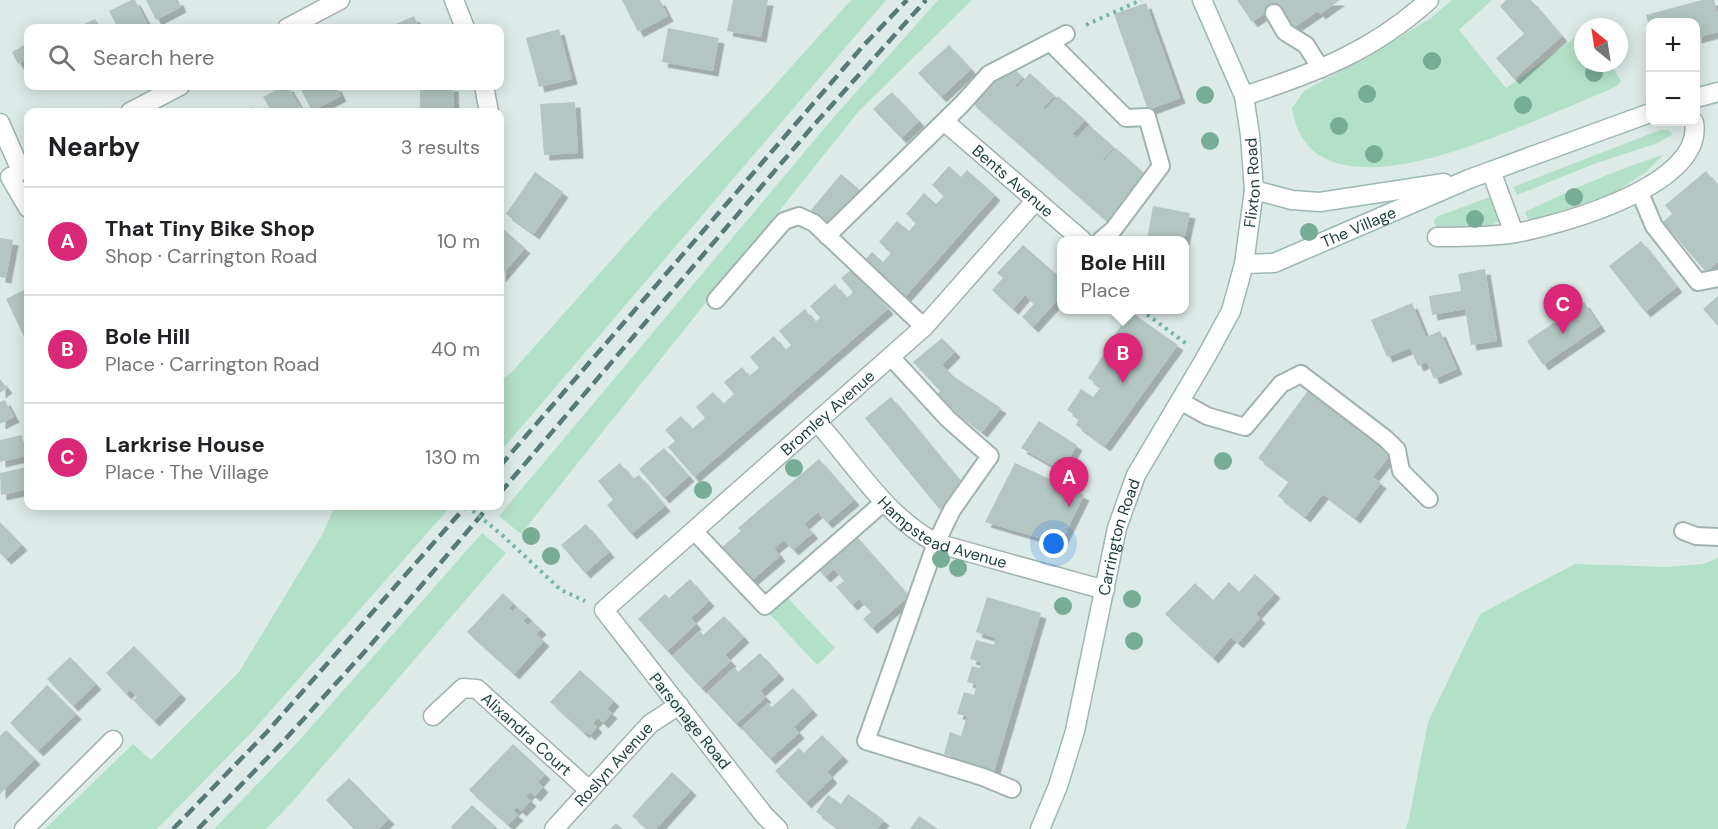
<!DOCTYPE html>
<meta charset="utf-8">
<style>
:root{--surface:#fff;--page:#f2f2f2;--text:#202124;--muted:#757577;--line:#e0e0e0;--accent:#db2777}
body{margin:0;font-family:"DM Sans",sans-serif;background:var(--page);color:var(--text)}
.controls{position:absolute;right:18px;top:18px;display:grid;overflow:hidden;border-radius:12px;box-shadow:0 3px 15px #0003}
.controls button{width:54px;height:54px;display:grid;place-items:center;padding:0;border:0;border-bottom:2px solid var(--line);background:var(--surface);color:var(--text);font:30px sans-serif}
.compass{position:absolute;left:1574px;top:18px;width:54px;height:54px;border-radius:50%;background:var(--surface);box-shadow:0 3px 15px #0003;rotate:330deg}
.you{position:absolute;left:1054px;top:544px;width:21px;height:21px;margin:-15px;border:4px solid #fff;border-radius:50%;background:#1a73e8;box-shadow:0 0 0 9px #1a73e833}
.badge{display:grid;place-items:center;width:39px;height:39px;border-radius:50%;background:var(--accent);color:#fff;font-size:20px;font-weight:700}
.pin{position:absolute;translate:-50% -50px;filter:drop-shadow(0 2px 3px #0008)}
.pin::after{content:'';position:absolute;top:32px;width:21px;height:18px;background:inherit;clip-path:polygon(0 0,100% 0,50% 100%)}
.popup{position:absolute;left:1057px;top:236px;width:132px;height:78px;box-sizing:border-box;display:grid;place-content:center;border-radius:12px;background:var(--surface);filter:drop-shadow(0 2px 4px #0005);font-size:20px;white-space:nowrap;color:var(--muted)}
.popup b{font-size:22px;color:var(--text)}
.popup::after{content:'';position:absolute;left:50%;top:100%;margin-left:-12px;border:12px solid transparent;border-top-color:var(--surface)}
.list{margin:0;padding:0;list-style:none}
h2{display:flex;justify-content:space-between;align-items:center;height:78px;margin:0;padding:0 24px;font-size:26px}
h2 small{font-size:20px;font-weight:400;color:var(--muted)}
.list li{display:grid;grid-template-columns:39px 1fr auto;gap:18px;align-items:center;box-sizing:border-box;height:108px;padding:0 24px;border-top:2px solid var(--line)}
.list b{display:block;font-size:22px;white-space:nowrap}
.list p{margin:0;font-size:20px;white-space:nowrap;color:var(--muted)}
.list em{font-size:20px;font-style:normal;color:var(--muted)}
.icon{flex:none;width:33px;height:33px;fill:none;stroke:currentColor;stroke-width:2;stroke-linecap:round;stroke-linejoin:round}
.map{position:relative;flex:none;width:1718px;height:829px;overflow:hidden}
.search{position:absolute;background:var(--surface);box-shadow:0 3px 15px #0003;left:24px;top:24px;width:480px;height:66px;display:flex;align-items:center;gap:15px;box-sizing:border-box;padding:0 21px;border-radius:12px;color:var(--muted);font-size:22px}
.panel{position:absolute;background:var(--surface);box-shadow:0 3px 15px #0003;left:24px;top:108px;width:480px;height:402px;border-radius:12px}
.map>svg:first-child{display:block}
.green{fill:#b3e0c8}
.building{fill:#b3c6c2;filter:url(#shadow)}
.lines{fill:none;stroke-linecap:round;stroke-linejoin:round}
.service-casing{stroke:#a0b3b1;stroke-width:20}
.minor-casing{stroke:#a0b3b1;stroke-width:21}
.secondary-casing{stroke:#9bb8b4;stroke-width:21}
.path{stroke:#7ab3ac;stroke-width:4;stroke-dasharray:3 4.5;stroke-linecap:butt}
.service{stroke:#fff;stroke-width:16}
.minor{stroke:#fff;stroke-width:18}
.secondary{stroke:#fff;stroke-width:18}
.rail{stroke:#577977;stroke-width:4.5;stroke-dasharray:12 6;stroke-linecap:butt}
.path-bridge{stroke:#7ab3ac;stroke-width:4;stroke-dasharray:3 4.5;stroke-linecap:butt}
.tree{fill:#77ac97}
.labels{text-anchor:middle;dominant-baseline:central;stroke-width:4.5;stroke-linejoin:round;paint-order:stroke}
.street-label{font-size:16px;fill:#1d3d3b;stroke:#eef8f5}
</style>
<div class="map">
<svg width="1718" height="829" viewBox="0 0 1718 829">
<defs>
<filter id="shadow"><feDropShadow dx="5.5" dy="5.5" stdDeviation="0" flood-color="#0004"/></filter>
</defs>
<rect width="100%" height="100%" fill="#ddebe8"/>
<g class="green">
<path d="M851 0H886L500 452V381L511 373 655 211 767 94Z"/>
<path d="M938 0H972L859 111 521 534 499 516 833 118Z"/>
<path d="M1452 0H1492L1459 30 1506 88 1583 32V63H1609L1621 81 1615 87C1586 100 1556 112 1527 124 1467 148 1308 216 1292 108L1304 91 1385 46 1431 18Z"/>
<path d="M1660 130H1668L1673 134 1658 143 1594 164 1517 195 1513 187Z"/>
<path d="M1663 155 1646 172 1614 193 1529 222 1525 212C1570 190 1615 170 1663 155Z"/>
<path d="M1490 197 1499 221 1482 230H1438L1434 223 1436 217Z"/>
<path d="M335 506H451L250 734 157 829H45L133 744 151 760 239 672 322 535Z"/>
<path d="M482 533 506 553 293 801 266 829H214L297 743Z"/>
<path d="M1718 558V829H1405L1409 819 1428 722 1480 614 1575 564 1666 567 1703 564Z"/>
<path d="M784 594 835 648 817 665 767 611Z"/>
</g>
<g class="building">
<path d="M131 0H135L147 23 137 28H118L109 11Z"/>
<path d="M146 0H178L181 7 156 20Z"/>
<path d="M622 0H660L668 16 638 32Z"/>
<path d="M733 0H768L761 37 727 31Z"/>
<path d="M1237 0H1340L1320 14 1318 11 1293 28 1268 11 1252 22Z"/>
<path d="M1506 0H1531L1562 36 1514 79 1496 58 1524 34 1500 6Z"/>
<path d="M1702 0H1714L1718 15V32L1696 38V22H1650V29L1646 15Z"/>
<path d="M1146 3 1180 98 1148 110 1114 14Z"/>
<path d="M414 16 420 28H387Z"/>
<path d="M95 19 101 28H76Z"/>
<path d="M668 28 719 38 713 71 662 62Z"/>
<path d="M559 29 572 79 539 87 526 38Z"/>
<path d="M28 43V58L18 64 12 52Z"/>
<path d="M949 45 971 69 941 97 918 73Z"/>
<path d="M1012 67 1023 77 1015 86 1017 88 1030 73 1055 96 1043 108 1045 110 1058 96 1085 120 1072 134 1077 138 1089 125 1114 147 1102 160 1104 161 1116 148 1145 174 1132 189 1136 192 1109 223 971 102 992 78Z"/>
<path d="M284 86H288L303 112H272L263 97Z"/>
<path d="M299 86H336L341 96 312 111Z"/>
<path d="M420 86H453L454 112H420Z"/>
<path d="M892 92 919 121 901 138 873 109Z"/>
<path d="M575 102 578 153 544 155 540 104Z"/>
<path d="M253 107 256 112H243Z"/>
<path d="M949 166 961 177 967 170 995 195 904 298 863 262 872 252 883 262 891 253 879 242 897 221 909 231 916 223 906 214 924 193 936 204 944 196 932 185Z"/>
<path d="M1706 171 1718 186V262L1706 272 1663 222 1672 214 1665 205Z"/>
<path d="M535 172 563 192 534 234 506 214Z"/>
<path d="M841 174 859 189 829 224 811 210Z"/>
<path d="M1153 206 1190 213 1184 240H1147Z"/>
<path d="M500 226 525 248 500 277Z"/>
<path d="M0 238 13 240 6 278 0 277Z"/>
<path d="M1641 241 1677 287 1645 312 1609 266Z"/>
<path d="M1023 245 1062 279V295L1033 327 1022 317 1034 304 1025 295 1013 309 992 290 1003 278 997 273Z"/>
<path d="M853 268 888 309 694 477 668 447 675 441 665 430 681 416 692 429 705 418 696 407 713 392 723 404 734 394 724 382 742 367 749 376 759 368 750 357 774 336 785 350 791 345 779 331 805 309 815 322 820 318 810 306 835 284 847 298 853 292 841 278Z"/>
<path d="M1485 269 1497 341 1471 345 1465 309 1432 315 1429 296 1461 291 1458 274Z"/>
<path d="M28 288V339L26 341 6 299Z"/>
<path d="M1718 296V326L1703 309Z"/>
<path d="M1584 302 1600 326 1543 365 1527 341Z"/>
<path d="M1412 303 1426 337 1440 331 1457 369 1434 379 1427 362 1418 366 1410 348 1387 357 1371 320Z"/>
<path d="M1131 312 1178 345 1105 446 1076 425 1079 418 1067 410 1081 389 1093 397 1101 387 1088 378 1104 354 1115 362 1121 354 1108 344Z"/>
<path d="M942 338 955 352 942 365 953 376 1001 408 982 432 936 396 940 391 913 362Z"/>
<path d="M0 379 7 388 0 393Z"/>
<path d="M1310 388 1393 451 1373 477 1381 483 1355 518 1323 494 1305 517 1278 496 1289 481 1258 458Z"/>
<path d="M891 397 960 481 940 510 865 418Z"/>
<path d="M5 400 14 417 0 424V402Z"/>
<path d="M1039 421 1077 445 1062 471 1021 448Z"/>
<path d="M22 435 26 456 0 462V440Z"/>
<path d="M664 448 689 476 664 498 639 469Z"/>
<path d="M819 459 854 500 827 523 818 512 804 524 813 533 793 550 784 540 774 548 780 556 751 581 722 547 741 531 738 528Z"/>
<path d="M620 463 633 479 639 475 665 506 631 534 607 505 613 500 598 481Z"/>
<path d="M1015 463 1084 495 1060 544 985 522Z"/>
<path d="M27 467 28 489 1 495 0 473Z"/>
<path d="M0 522 22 545 6 559 0 553Z"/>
<path d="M586 524 609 552 585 573 561 545Z"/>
<path d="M853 533 909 596 872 628 863 619 871 612 859 599 852 605 836 587 844 581 834 569 825 577 815 566Z"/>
<path d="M1255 574 1275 593 1256 614 1260 618 1238 643 1231 637 1213 658 1165 614 1195 583 1213 600 1229 582 1239 592Z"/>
<path d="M690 579 709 601 691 618 696 624 667 651 638 619 665 594 669 598Z"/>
<path d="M503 593 513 603 509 608 513 612 517 607 528 616 523 621 528 625 532 621 541 629 536 634 544 641 514 674 467 632Z"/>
<path d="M987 597 1041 613 993 775 967 767 969 762 944 754 950 732 961 736 967 716 957 714 964 692 974 695 977 685 967 682 972 666 980 668 981 662 970 659 976 640 994 645 996 638 976 632Z"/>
<path d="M724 616 744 637 725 655 731 661 701 688 672 656 700 631 703 635Z"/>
<path d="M134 646 181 694 154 721 133 700 137 697 130 690 126 694 106 673Z"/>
<path d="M760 653 779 674 760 691 766 697 736 724 707 693 735 667 738 672Z"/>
<path d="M70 657 96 684 73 706 47 679Z"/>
<path d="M580 670 614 701 607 709 612 713 603 723 598 718 593 723 597 727 590 735 585 731 584 733 550 702Z"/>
<path d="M47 685 76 714 38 751 10 723Z"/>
<path d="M793 688 812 710 794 727 799 733 770 759 741 728 768 703 772 707Z"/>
<path d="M6 730 35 759 0 794V736Z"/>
<path d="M822 735 843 756 827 772 832 778 806 803 775 771 799 748 804 753Z"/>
<path d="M513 744 545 774 538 782 543 787 535 796 530 792 526 796 531 801 521 811 517 807 513 811 518 815 508 825 469 790Z"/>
<path d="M672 772 691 790 656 829H647L632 816Z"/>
<path d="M349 778 389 819 379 829H354L326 800Z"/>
<path d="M848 794 884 820 877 829H839L816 812 828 795 841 804Z"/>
<path d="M472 805 495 826 493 829H453L451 827Z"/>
<path d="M919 816 938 829H910Z"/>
<path d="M616 823 623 829H610Z"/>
</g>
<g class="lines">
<g class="service-casing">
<g id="service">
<path d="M1274 13 1285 32 1306 45 1321 69"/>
<path d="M1051 43 1126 118 1147 117 1161 166 1113 230 1101 240"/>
<path d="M1640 193 1654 226 1698 282 1718 278"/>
<path d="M827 236 962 104 989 74 1066 34"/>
<path d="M716 300 784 221 799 216 814 223 924 327"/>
<path d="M891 357 948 419 990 456 952 510 936 543 866 741 983 777 1012 789"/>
<path d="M1180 401 1207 416 1245 427 1281 384 1301 374 1386 439 1397 450 1401 471 1429 499"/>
<path d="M694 531 765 606 884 502"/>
<path d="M1683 531 1696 536 1718 537"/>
</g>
</g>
<g class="minor-casing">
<g id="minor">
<path d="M454 0 465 28"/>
<path d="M287 28 340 0"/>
<path d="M484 86 489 112"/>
<path d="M1244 96C1315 73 1373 51 1429 0"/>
<path d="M130 112 180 86"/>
<path id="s1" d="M945 122 1082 240"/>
<path d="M0 123 21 171"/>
<path d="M1491 171 1514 233"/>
<path d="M10 177 28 208"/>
<path d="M1437 237C1463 237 1490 237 1516 233 1563 224 1705 185 1694 122"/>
<path id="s2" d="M817 422C855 464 885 516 936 543L1105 590"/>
<path id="s3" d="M433 716 463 688 477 689 589 790"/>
<path d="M24 829 113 740"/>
<path id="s4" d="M554 829 650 724 679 705"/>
<path id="s5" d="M778 829 764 815 604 610 924 327 1036 200"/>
</g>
</g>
<g class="secondary-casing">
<g id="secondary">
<path d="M1696 98 1718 92"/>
<path d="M1254 190 1292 200 1320 202 1444 183"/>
<path id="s6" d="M1244 264 1274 263 1469 179 1650 113"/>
<path id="s7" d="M1040 829 1058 786 1075 731 1117 528 1136 475 1206 357 1231 311 1244 264 1254 190 1250 135 1244 96 1202 0"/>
</g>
</g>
<g class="path">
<path d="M1086 25 1141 0"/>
<path d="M1141 310 1188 345"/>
<path d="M502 535 561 590 585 601"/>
</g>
<use href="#service" class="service"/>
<use href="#minor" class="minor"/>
<use href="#secondary" class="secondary"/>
<g class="rail">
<path d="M500 466 863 46 907 0"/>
<path d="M500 493 813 126 926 0"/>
<path d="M173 829 267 732 466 506"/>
<path d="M198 829 280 745 368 648 489 506"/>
</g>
<path class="path-bridge" d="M467 506 502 535"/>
</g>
<g class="tree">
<circle cx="1432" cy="61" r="9"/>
<circle cx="1594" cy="73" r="9"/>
<circle cx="1367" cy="94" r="9"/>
<circle cx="1205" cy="95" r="9"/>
<circle cx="1523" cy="105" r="9"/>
<circle cx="1339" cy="126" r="9"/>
<circle cx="1210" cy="141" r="9"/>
<circle cx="1374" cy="154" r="9"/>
<circle cx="1574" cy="197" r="9"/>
<circle cx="1475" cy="219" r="9"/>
<circle cx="1309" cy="232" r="9"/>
<circle cx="1223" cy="461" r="9"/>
<circle cx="794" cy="468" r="9"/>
<circle cx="703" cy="490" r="9"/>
<circle cx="531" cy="536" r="9"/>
<circle cx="551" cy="556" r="9"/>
<circle cx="941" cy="559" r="9"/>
<circle cx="958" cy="568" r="9"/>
<circle cx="1132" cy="599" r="9"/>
<circle cx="1063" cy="606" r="9"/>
<circle cx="1134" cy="641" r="9"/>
</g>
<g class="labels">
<g class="street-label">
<text stroke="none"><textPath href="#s1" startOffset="90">Bents Avenue</textPath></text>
<text stroke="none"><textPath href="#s7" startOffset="688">Flixton Road</textPath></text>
<text stroke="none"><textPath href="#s6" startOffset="122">The Village</textPath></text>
<text stroke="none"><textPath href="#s5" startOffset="578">Bromley Avenue</textPath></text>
<text stroke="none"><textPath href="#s2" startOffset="172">Hampstead Avenue</textPath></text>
<text stroke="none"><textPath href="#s7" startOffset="303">Carrington Road</textPath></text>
<text transform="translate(690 721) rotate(51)">Parsonage Road</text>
<text stroke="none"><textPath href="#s3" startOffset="122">Alixandra Court</textPath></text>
<text stroke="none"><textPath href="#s4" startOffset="88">Roslyn Avenue</textPath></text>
</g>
</g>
</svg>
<div class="controls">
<button>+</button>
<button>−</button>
</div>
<svg class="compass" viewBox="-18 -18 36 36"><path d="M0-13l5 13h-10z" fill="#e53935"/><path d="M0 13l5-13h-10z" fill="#757577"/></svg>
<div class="you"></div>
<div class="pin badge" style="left:1069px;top:507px">A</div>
<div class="pin badge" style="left:1123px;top:383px">B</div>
<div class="popup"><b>Bole Hill</b>Place</div>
<div class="pin badge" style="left:1563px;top:334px">C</div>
<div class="search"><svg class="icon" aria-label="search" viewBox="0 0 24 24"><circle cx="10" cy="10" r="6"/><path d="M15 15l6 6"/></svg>Search here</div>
<section class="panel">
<h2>Nearby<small>3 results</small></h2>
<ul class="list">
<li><span class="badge">A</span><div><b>That Tiny Bike Shop</b><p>Shop · Carrington Road</p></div><em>10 m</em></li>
<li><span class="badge">B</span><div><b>Bole Hill</b><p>Place · Carrington Road</p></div><em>40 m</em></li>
<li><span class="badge">C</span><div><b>Larkrise House</b><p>Place · The Village</p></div><em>130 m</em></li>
</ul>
</section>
</div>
